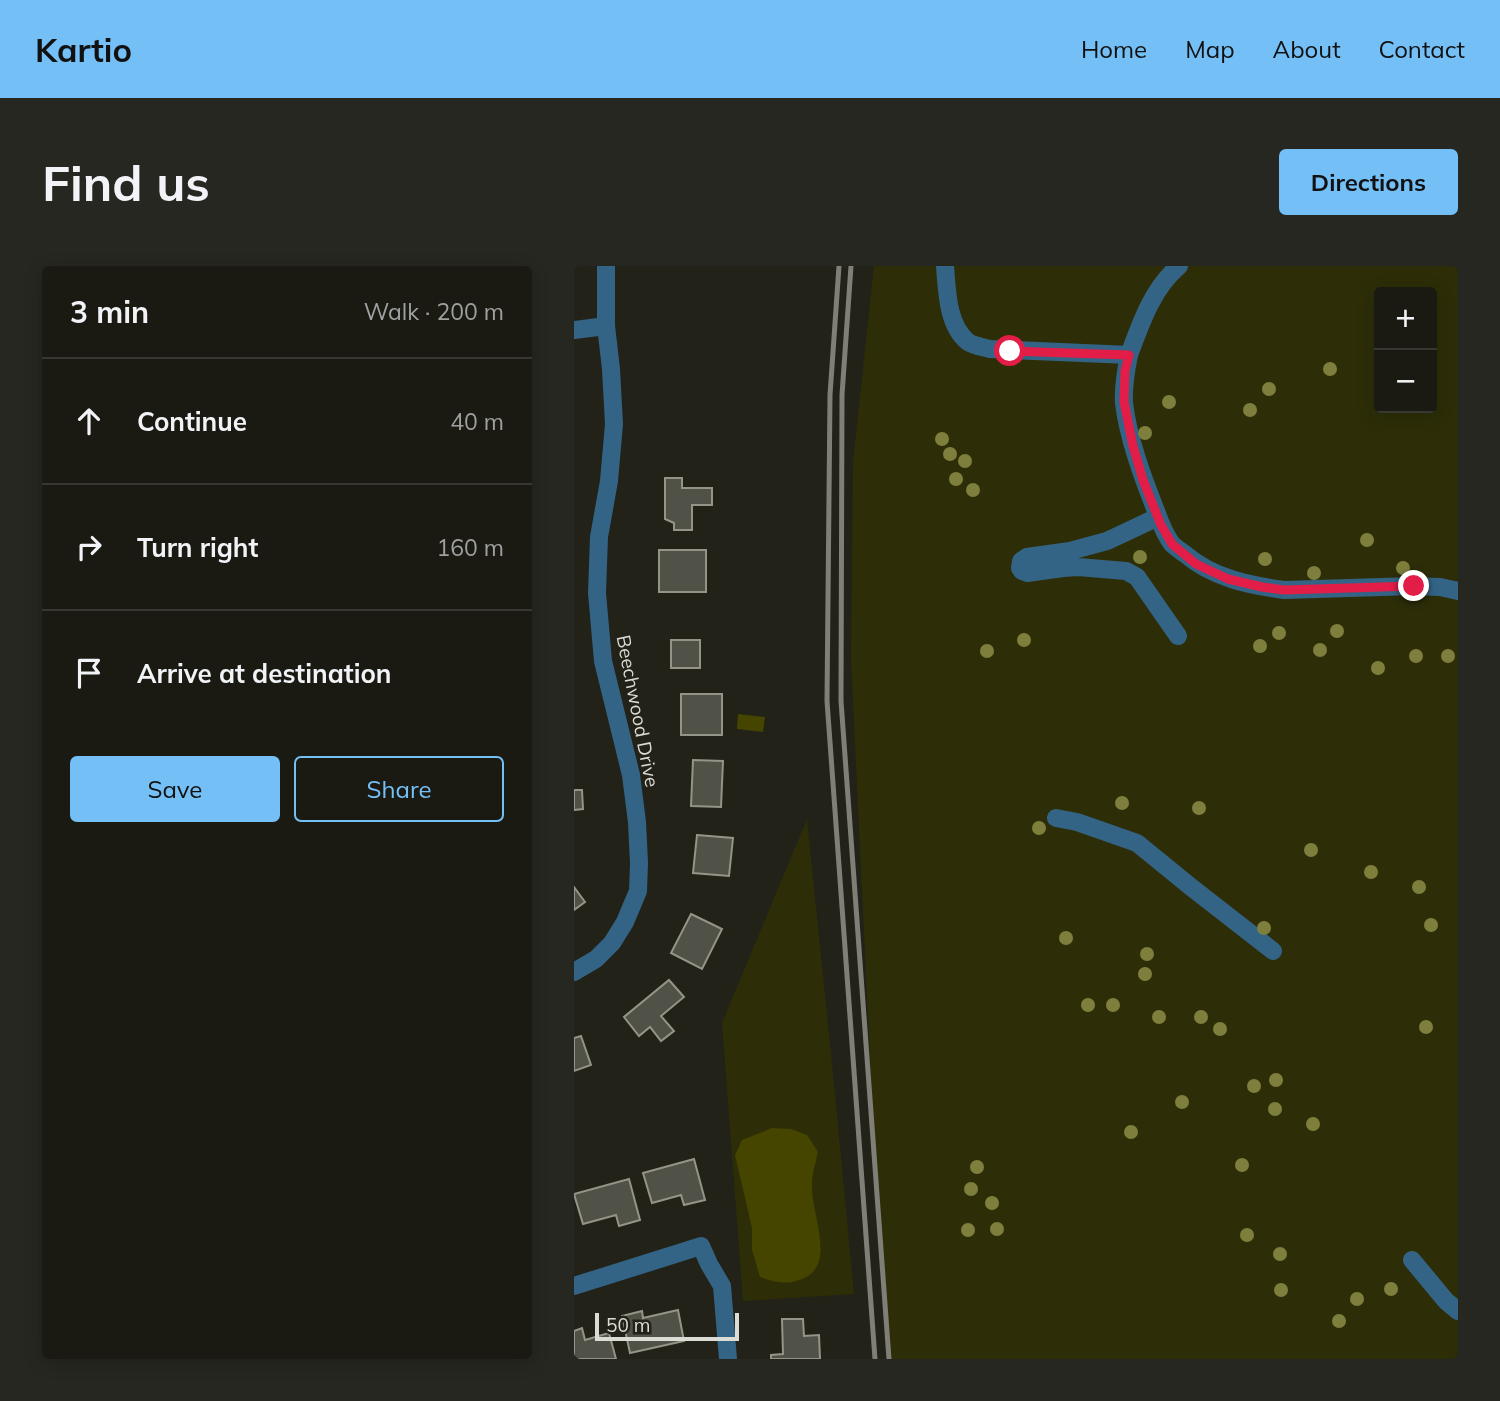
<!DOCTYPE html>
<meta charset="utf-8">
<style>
:root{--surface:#1a1a13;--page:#272721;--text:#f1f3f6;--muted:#9fa1a0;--line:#383833;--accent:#74c0f6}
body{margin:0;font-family:Mulish,sans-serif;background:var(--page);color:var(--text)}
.controls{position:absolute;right:21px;top:21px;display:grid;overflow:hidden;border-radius:7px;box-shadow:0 4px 18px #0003}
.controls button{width:63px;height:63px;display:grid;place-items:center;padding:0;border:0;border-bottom:2px solid var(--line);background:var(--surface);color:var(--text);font:35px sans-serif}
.scale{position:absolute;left:21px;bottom:18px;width:144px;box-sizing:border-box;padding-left:7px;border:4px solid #dcdcd6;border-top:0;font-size:19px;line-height:24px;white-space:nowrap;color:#dcdcd6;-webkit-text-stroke:5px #222219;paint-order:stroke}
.stop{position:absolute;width:21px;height:21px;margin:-16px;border:5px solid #e11d48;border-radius:50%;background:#fff}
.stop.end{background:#e11d48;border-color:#fff;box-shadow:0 2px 7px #0008}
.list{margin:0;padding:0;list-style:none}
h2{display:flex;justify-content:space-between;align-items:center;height:91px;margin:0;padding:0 28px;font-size:30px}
h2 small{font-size:23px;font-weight:400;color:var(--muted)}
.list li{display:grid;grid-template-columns:46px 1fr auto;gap:21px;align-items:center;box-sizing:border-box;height:126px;padding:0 28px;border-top:2px solid var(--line)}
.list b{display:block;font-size:26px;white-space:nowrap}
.list em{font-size:23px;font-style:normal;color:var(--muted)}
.actions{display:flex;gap:14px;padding:21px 28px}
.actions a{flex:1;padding:16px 0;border:2px solid var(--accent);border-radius:7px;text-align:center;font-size:24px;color:var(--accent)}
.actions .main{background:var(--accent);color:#111}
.icon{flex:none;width:38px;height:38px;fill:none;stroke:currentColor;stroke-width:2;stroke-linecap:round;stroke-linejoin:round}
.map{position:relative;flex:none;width:884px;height:1093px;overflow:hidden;border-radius:7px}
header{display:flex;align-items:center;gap:42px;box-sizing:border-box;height:98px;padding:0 35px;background:var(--accent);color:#111}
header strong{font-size:33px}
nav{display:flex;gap:38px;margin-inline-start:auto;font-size:24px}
.intro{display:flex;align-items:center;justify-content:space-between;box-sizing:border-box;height:168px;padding:0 42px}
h1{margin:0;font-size:49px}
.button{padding:18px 32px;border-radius:7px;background:var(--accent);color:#111;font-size:24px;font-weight:700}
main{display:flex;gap:42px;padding:0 42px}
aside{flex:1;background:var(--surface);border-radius:7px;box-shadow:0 4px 18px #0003}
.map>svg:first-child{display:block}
.green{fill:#2d2e08;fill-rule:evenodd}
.water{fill:#454500}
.building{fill:#515247;stroke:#949489;stroke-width:2}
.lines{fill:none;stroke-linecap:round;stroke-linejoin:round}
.minor{stroke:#346485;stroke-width:18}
.rail{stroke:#7f7f78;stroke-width:5}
.tree{fill:#7e7f3d}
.route{stroke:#e11d48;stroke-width:9}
.labels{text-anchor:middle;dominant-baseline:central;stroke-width:5;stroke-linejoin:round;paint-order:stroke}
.street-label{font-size:19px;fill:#dcdcd6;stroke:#222219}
</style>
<header>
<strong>Kartio</strong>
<nav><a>Home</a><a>Map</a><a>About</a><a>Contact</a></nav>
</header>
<div class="intro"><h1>Find us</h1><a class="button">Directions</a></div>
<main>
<aside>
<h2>3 min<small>Walk · 200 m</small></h2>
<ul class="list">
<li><svg class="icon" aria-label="ahead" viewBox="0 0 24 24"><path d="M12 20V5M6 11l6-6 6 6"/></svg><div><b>Continue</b></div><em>40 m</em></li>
<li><svg class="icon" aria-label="right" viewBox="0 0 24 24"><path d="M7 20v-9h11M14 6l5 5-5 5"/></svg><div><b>Turn right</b></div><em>160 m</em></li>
<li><svg class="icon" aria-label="arrive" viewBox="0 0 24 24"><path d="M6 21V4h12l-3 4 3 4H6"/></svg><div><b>Arrive at destination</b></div></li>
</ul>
<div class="actions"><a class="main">Save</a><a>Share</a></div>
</aside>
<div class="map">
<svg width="884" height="1093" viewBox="0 0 884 1093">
<rect width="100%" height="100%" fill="#222219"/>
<g class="green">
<path d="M300 0H884V1093H315L302 919 277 393 279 196ZM805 26H858V142H805Z"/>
<path d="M233 553 260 818 280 1028 169 1035 148 757ZM244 886 237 918 239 941 178 984V962Z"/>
</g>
<g class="water">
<path d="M164 448 191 451 189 466 163 463Z"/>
<path d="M198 862 217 863 233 869 244 886C242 896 238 908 238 918 236 946 264 1000 228 1013 213 1019 202 1017 186 1011L178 984V962L161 889 168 874Z"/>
</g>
<g class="building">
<path d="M91 212H108V222H138V239H118V264H100V257L91 253Z"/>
<rect x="85" y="284" width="47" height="42"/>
<rect x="97" y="374" width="29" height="28"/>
<rect x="107" y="428" width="41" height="41"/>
<path d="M119 494 149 495 147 541 117 540Z"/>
<path d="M0 524H8L9 543 0 544Z"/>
<path d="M123 569 159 572 155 610 119 607Z"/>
<path d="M0 621 11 636 0 644Z"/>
<path d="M117 648 148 663 128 703 97 687Z"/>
<path d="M95 714 110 731 87 750 100 765 87 775 76 761 65 770 50 751Z"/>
<path d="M7 770 17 799 0 805V772Z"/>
<path d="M120 893 131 934 110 939 107 929 78 937 69 907Z"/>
<path d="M55 913 66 954 45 960 42 949 9 958 0 928Z"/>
<path d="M104 1044 110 1075 56 1087 48 1050 68 1045 69 1052Z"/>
<path d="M208 1053H229L230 1070 245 1069 246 1093H197V1089L209 1088Z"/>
<path d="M8 1062 11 1074 35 1067 42 1093H0V1065Z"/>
</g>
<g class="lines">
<g class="minor">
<path d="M371 0C373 24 373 59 394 76 400 80 409 81 416 83L555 89C567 57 578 23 605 0"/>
<path d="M0 64 32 60"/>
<path d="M555 89C552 104 549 121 550 137 554 172 569 212 582 245 586 256 591 269 598 278 602 282 607 285 611 288 639 312 674 319 710 324L840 320 866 321 884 325"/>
<path d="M584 251 533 275 496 285 453 291 447 295 446 302 448 305 453 307 489 302 504 301 552 305 563 311 604 370"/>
<path d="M482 552 503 556 563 577 617 621 699 685"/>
<path d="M0 706 22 693 38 677 51 656 64 625 65 597 63 556 57 509 29 395 23 327 25 271 35 215 40 158 37 103 32 60V0"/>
<path d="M838 994 872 1035 884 1045"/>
<path d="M0 1020 127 980 135 998 148 1020 154 1093"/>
</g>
<g class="rail">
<path d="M265 0 256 129 253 435 301 1093"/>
<path d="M277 0 268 129 267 435 315 1093"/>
</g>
</g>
<g class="tree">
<circle cx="756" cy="103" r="7"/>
<circle cx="695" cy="123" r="7"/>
<circle cx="595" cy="136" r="7"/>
<circle cx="676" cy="144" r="7"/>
<circle cx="571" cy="167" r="7"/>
<circle cx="368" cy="173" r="7"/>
<circle cx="376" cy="188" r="7"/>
<circle cx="391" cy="195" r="7"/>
<circle cx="382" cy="213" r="7"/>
<circle cx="399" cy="224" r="7"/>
<circle cx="793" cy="274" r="7"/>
<circle cx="566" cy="291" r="7"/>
<circle cx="691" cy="293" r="7"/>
<circle cx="829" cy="302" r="7"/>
<circle cx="740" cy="307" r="7"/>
<circle cx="763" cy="365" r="7"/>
<circle cx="705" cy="367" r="7"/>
<circle cx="450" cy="374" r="7"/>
<circle cx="686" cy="380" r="7"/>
<circle cx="746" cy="384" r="7"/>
<circle cx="413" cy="385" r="7"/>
<circle cx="842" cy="390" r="7"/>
<circle cx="874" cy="390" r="7"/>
<circle cx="804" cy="402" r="7"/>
<circle cx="548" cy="537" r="7"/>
<circle cx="625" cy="542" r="7"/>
<circle cx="465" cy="562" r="7"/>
<circle cx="737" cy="584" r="7"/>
<circle cx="797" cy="606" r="7"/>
<circle cx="845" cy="621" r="7"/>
<circle cx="857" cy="659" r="7"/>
<circle cx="690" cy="662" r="7"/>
<circle cx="492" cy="672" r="7"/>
<circle cx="573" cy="688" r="7"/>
<circle cx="571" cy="708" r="7"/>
<circle cx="514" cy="739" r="7"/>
<circle cx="539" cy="739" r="7"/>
<circle cx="585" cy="751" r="7"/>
<circle cx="627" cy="751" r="7"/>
<circle cx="852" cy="761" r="7"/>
<circle cx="646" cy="763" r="7"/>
<circle cx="702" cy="814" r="7"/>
<circle cx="680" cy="820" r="7"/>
<circle cx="608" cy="836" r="7"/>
<circle cx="701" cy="843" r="7"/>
<circle cx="739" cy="858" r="7"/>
<circle cx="557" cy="866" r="7"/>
<circle cx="668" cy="899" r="7"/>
<circle cx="403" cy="901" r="7"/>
<circle cx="397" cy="923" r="7"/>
<circle cx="418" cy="937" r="7"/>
<circle cx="423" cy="963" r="7"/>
<circle cx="394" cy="964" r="7"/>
<circle cx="673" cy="969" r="7"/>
<circle cx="706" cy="988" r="7"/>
<circle cx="817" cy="1023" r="7"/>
<circle cx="707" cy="1024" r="7"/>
<circle cx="783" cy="1033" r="7"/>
<circle cx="765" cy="1055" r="7"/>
</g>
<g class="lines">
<path class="route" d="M436 85 555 89 551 105 550 136 559 180 569 214 587 259 598 278 622 298 654 313 688 321 710 324 840 320"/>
</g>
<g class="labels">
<g class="street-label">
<text transform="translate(64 445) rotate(79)">Beechwood Drive</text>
</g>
</g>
</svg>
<div class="controls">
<button>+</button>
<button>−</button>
</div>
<div class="scale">50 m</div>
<div class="stop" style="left:436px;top:85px"></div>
<div class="stop end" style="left:840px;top:320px"></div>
</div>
</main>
